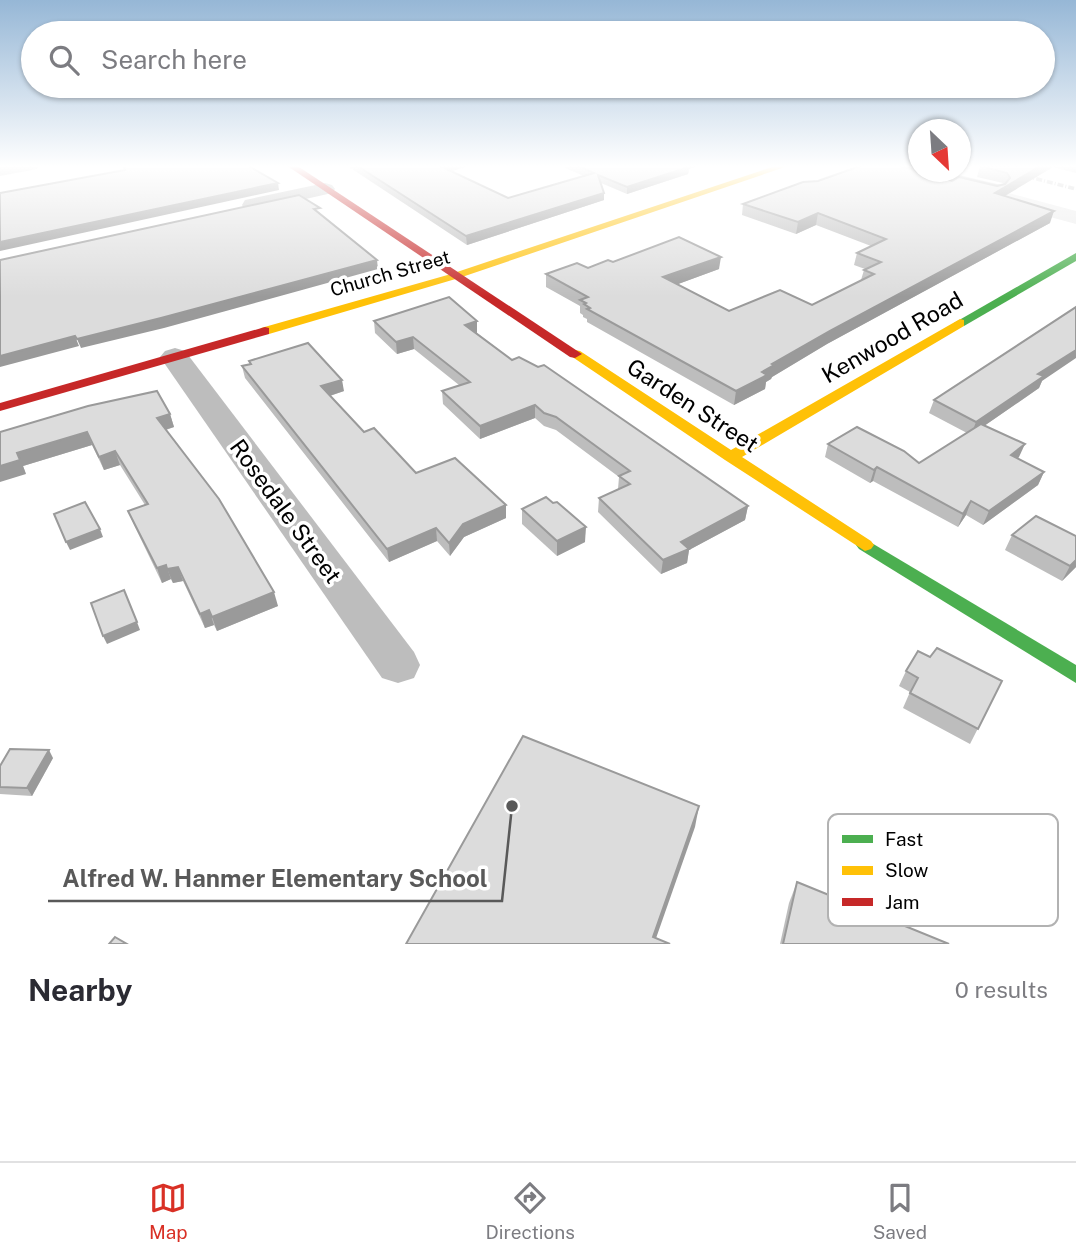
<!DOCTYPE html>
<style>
:root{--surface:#fff;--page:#f7f7f7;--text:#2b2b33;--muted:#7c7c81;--line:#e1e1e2;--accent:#d93025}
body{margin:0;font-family:"Public Sans",sans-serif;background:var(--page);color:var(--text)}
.compass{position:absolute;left:908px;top:119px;width:63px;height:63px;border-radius:50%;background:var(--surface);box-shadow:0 2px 5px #0004;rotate:155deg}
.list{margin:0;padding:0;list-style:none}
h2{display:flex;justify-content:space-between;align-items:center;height:91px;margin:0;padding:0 28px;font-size:30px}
h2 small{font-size:23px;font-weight:400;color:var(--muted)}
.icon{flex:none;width:38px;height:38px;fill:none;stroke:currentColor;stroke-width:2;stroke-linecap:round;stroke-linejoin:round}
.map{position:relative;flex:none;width:1076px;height:944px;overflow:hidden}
.search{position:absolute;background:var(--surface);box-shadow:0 2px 5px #0004;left:21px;right:21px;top:21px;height:77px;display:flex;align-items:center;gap:18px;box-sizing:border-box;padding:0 24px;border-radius:38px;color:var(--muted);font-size:26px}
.sheet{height:217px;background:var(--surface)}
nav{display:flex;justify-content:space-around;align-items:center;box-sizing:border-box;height:98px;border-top:2px solid var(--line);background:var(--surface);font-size:19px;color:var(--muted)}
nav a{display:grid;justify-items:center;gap:4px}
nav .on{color:var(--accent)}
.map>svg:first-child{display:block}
.green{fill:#e9e9e9}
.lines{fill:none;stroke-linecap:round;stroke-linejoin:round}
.street{fill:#bdbdbd;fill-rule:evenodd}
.fast{fill:#4caf50;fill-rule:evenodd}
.slow{fill:#ffc107;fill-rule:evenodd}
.jam{fill:#c62828;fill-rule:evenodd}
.rail{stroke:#bdbdbd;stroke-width:3.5;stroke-dasharray:6 2 1 2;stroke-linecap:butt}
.wall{fill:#bdbdbd}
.shaded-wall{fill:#9a9a9a}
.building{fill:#dcdcdc;stroke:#9a9a9a;stroke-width:2}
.labels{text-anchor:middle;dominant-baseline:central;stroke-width:7;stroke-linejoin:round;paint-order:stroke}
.far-street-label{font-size:19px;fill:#000;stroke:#fff}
.street-label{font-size:23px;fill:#000;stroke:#fff}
.key{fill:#fff;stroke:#b2b2b2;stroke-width:2}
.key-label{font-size:19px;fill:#000}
.leader{fill:none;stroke:#595959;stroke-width:2.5}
.callout-dot{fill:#595959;stroke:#fff;stroke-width:2.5}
.callout-label{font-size:24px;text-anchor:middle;font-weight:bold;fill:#595959;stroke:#fff;stroke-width:7;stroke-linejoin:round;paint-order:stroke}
</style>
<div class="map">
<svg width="1076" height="944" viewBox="0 0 1076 944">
<rect width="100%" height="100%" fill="#fff"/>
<path class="green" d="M1005 192 1076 211V224L988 200Z"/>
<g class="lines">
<g class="street">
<path d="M0 165H40L37 169 0 176Z"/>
<path d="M918 167V172H946L1001 185 1004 189 1001 193 994 195 916 176 913 172Z"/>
<path d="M325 183 332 185 335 189 332 193 253 211 245 210 242 205 245 200Z"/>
<path d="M175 348 185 351 414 652 420 665 414 678 398 683 382 678 160 357 165 351Z"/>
</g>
<g class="fast">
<path d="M1076 253V261L964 326H956L954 323Z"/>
<path d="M865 539 1076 665V683L859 549 856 545 859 541Z"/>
</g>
<g class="slow">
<path d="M778 165H791L459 278 269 334H261L259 331 261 328 451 274Z"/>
<path d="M960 319 964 320V326L742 457 871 541 874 545 871 549 865 551 725 460 568 354 575 350 580 351 731 450Z"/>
</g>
<g class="jam">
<path d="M286 165H296L582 354 575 358 570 357Z"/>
<path d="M265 327 269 328V334L0 411V403Z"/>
</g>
<path class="rail" d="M983 165 1076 189"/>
</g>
<g class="wall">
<path d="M346 165H473L450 171 508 198 584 176 558 165H701L689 169 688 174 627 194 601 183 604 193V200L467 245Z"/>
<path d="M982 165H1076V173L1053 167 1005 196 1050 223 827 344 772 377 771 379 766 382 765 389 734 405 587 322V319L583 317V315L580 313V306L546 287V274L588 268 613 262 719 269 678 284 729 311 812 305 861 280 864 270 865 269 854 265 857 253 871 246 816 225 796 234 742 215 743 204 952 181 997 186 1004 185 1003 183 977 177 980 166Z"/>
<path d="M374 321H477V333L512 360 748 506 745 520 689 550 687 563 661 574 598 512 599 498 618 489 619 477 556 430 544 426 535 418 480 439 443 404 442 391 459 385 414 349 397 354 375 333Z"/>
<path d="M249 361 344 391 330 396 364 432 416 473 506 505V518L464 537 450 556 437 541 389 562 245 378 242 366 250 364Z"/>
<path d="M1042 381 1039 388 984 426 1019 457 1018 458 1044 472 1038 485 983 525 966 515 958 527 873 481 870 483 825 457 828 444 919 463 967 433 929 413 934 400Z"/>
<path d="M170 414 174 427 166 430 278 606 217 631 214 625 205 628 183 581 173 583 171 579 162 583 134 525 128 511 145 505 120 465 104 470 92 445 23 466 26 474 0 432Z"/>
<path d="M522 509 585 542 557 556 522 524Z"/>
<path d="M1012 535 1076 536V567L1062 581 1005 550Z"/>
<path d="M930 657 1002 681 970 744 903 708 910 692 899 686 906 671Z"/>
<path d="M53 758 32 796 0 794V766Z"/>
<path d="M797 882 949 944H780L789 903Z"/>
</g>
<g class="shaded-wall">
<path d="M444 165H473L441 174 440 166Z"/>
<path d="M685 165H701L689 169 688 174 627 194V187Z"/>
<path d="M1042 165H1054L1053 167 991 204 995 193Z"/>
<path d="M278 183 279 190 0 251V242Z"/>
<path d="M604 193V200L467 245 466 236Z"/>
<path d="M1054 211 1050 223 827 344 772 377 771 379 766 382 765 389 734 405 736 391 772 364 830 331Z"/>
<path d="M818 213 816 225 796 234 798 222Z"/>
<path d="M721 257 719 269 662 290 663 277Z"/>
<path d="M377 260 378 269 164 328 81 348 77 339Z"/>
<path d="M477 321V333L466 337 465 325Z"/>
<path d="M75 336 79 346 0 367V356Z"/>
<path d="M413 337 414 349 397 354 396 342Z"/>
<path d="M1076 350V358L1042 381 1039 388 971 435 976 422 1038 374Z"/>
<path d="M342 380 344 391 323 398 321 386Z"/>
<path d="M535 405V418L480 439V426Z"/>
<path d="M170 414 174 427 161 431 157 418Z"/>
<path d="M87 432 92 445 23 466 26 474 0 482V466L17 453Z"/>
<path d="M1025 444 1019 457 1005 468 1011 455Z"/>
<path d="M115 451 120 465 104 470 99 457Z"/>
<path d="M877 467 873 481 870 483 874 470Z"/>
<path d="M1044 472 1038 485 983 525 989 511Z"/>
<path d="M971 501 966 515 958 527 963 514Z"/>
<path d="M506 505V518L464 537 450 556 449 543 463 524Z"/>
<path d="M748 506 745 520 689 550 687 563 661 574 663 560 681 542Z"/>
<path d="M586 527 585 542 557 556V541Z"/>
<path d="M436 528 437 541 389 562 387 549Z"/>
<path d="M100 529 103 537 70 550 66 542Z"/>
<path d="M1076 560V567L1062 581 1070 566Z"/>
<path d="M166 565 171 579 162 583 157 568Z"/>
<path d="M178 567 183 581 173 583 167 569Z"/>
<path d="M274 592 278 606 217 631 212 617Z"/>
<path d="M209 610 214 625 205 628 200 614Z"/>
<path d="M137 622 140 630 107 644 103 636Z"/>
<path d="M49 750 53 758 32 796 27 788Z"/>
<path d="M699 806 695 827 654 944 653 937Z"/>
</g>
<g class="building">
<path d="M124 165H247L278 183 0 242V193L125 170Z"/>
<path d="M356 165H444L440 166 508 198 594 173 576 165H685L689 167 627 187 598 175 604 193 466 236Z"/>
<path d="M863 165H898L952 181 959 177 997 186 1005 184 1010 178 1007 173 980 166 1042 165 995 193 1054 211 830 331 772 364 774 365 762 372 767 375 736 391 587 309 590 308 584 304 586 303 580 300 588 297 546 274 577 263 588 268 608 260 613 262 679 237 721 257 663 277 729 311 780 290 812 305 874 274 864 270 881 262 857 253 886 239 818 213 798 222 743 204 803 182 818 181Z"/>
<path d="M299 195 320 208 314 209 377 260 161 318 77 339 75 336 0 356V260Z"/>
<path d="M449 297 477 321 465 325 512 360 519 357 538 367 544 365 748 506 681 542 689 549 663 560 599 498 630 484 619 476 630 471 556 417 544 413 535 405 480 426 442 391 470 382 413 337 396 342 374 321Z"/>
<path d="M1076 307V350L1038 374 1044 376 976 422 934 400Z"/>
<path d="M308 343 342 380 321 386 364 432 374 428 416 473 455 458 506 505 463 524 449 543 436 528 387 549 242 366 251 364 249 361Z"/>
<path d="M157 391 170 414 157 418 219 499 274 592 212 617 209 610 200 614 178 567 167 569 166 565 157 568 128 511 148 504 115 451 99 457 87 432 17 453 20 460 0 466V432L88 406Z"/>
<path d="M981 424 1025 444 1011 455 1044 472 989 511 971 501 963 514 877 467 874 470 828 444 857 427 904 451 919 463Z"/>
<path d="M546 497 553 503 557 502 586 527 557 541 522 509Z"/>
<path d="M85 502 100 529 66 542 54 514Z"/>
<path d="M1036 516 1076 536V560L1070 566 1012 535Z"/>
<path d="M124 590 137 622 103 636 91 603Z"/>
<path d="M937 648 1002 681 978 729 910 693 918 678 906 671 918 651 930 657Z"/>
<path d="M523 736 699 806 653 937 670 944H406Z"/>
<path d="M10 749 49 750 27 788 0 787V766Z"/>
<path d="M797 882 949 944H783Z"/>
<path d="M115 937 127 944H109Z"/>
</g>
<linearGradient id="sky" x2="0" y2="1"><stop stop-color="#96b7d6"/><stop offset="0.56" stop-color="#fff"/><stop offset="1" stop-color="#fff" stop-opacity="0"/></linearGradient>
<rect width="1076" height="297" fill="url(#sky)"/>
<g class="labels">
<g class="far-street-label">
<text transform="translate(390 273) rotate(-16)">Church Street</text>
</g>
<g class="street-label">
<text transform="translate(892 337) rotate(-30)">Kenwood Road</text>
<text transform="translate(693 405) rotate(33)">Garden Street</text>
<text transform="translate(286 511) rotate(54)">Rosedale Street</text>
</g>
</g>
<rect x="828" y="814" width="230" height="112" rx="10" class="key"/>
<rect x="842" y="835" width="31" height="8" fill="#4caf50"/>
<rect x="842" y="866" width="31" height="9" fill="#ffc107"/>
<rect x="842" y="898" width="31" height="8" fill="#c62828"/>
<g class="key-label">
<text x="885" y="846">Fast</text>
<text x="885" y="877">Slow</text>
<text x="885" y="909">Jam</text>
</g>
<path class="leader" d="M512 806L502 901H48"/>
<circle class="callout-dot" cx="512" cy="806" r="7"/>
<g class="callout-label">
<text x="275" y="887">Alfred W. Hanmer Elementary School</text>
</g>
</svg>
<svg class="compass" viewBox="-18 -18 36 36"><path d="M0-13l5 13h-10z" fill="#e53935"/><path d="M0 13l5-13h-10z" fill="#7c7c81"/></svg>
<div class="search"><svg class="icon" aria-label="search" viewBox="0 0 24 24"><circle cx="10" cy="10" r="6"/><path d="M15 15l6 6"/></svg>Search here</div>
</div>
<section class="sheet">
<h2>Nearby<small>0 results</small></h2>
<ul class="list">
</ul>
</section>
<nav>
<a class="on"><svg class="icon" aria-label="map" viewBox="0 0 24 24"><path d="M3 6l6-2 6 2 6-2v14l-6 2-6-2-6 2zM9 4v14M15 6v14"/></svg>Map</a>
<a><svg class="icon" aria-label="directions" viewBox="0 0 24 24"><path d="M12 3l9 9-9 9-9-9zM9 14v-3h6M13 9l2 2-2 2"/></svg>Directions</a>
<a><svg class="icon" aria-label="saved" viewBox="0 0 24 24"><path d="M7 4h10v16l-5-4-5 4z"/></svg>Saved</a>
</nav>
